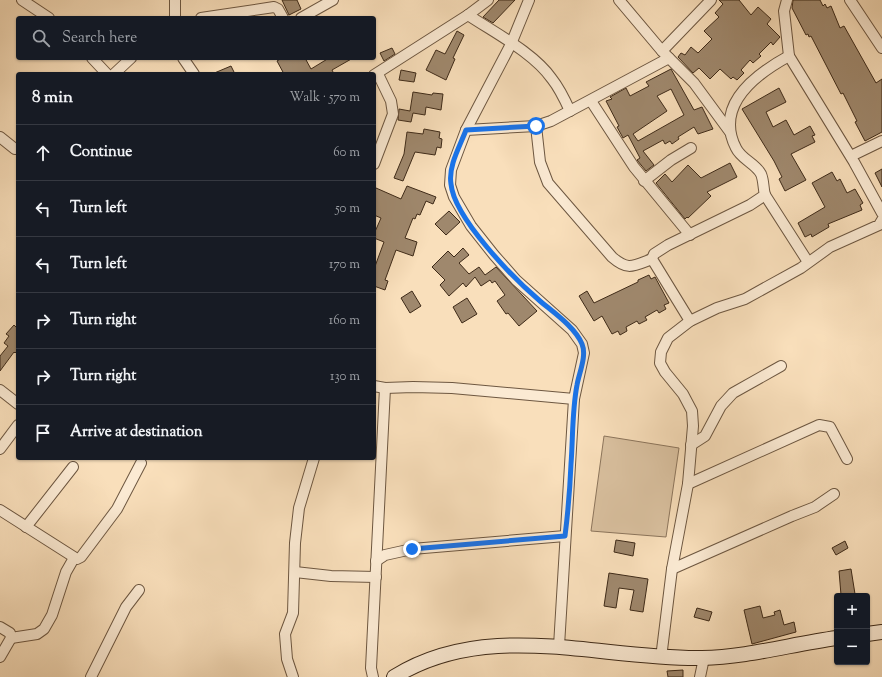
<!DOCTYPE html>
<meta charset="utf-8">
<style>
:root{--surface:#171b24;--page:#242831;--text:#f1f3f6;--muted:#9ea1a6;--line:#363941}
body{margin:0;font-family:"Sorts Mill Goudy",serif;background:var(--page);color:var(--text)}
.controls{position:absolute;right:12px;bottom:12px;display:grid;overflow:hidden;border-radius:4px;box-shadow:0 1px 3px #0004}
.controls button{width:36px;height:36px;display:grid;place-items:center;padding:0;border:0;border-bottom:1px solid var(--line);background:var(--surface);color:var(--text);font:20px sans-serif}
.stop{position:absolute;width:12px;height:12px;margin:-9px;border:3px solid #1a73e8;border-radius:50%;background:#fff}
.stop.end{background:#1a73e8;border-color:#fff;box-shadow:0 1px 4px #0008}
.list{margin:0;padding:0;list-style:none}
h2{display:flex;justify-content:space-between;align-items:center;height:52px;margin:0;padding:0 16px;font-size:17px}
h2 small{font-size:13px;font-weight:400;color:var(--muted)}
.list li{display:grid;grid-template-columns:26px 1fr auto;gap:12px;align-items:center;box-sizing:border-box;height:56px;padding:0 16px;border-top:1px solid var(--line)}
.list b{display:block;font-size:15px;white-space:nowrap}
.list em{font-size:13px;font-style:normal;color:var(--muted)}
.icon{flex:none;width:22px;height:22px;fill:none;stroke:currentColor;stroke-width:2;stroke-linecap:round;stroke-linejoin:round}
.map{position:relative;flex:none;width:882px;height:677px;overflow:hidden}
.search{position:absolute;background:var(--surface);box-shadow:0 1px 3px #0004;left:16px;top:16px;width:360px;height:44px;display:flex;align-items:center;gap:10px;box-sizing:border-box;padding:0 14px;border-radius:4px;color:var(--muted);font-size:15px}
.panel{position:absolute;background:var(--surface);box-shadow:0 1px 3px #0004;left:16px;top:72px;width:360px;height:388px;border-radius:4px}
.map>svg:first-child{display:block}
.green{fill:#d9c09f;stroke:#8c755c}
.building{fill:#9f886d;stroke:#3e2a18;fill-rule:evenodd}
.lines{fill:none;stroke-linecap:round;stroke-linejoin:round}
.street-casing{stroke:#6d5741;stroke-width:12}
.secondary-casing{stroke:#3e2a18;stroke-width:16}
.street{stroke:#fbead3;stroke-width:10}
.secondary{stroke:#fbead3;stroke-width:14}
.route{stroke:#1a73e8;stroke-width:5}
</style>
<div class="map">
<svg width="882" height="677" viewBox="0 0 882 677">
<rect width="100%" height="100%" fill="#f9dfbb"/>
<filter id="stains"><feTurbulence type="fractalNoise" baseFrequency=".005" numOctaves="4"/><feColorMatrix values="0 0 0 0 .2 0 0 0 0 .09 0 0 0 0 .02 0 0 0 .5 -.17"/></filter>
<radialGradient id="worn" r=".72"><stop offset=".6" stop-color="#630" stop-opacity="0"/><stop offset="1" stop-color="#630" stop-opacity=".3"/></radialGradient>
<path class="green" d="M604 436 679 448 666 537 591 531Z"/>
<g class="building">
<path d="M282 0H297L301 9 289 15Z"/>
<path d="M499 0H515L493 23 483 17Z"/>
<path d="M719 0H739L751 15 758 7 771 19 767 24 780 37 773 45 771 42 759 54 761 56 753 63 750 60 741 70 744 73 737 80 733 77 731 79 720 69 710 79 699 68 693 73 678 57 681 53 685 55 691 47 698 53 712 39 704 31 719 17 715 13 723 4Z"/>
<path d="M793 0H820L823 6 825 4 827 8 831 6 840 28 844 26 876 83 882 79V132L865 141 855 122 857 121 843 93 841 94 811 36 809 37 808 34 806 35 792 8Z"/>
<path d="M457 31 464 35 453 58 455 59 446 80 426 70 436 50 445 54Z"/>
<path d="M392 48 395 54 384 61 380 53Z"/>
<path d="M282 58H305L311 69 329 58H353L332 70 334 74H284L277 61Z"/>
<path d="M231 66 235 74H212Z"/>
<path d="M671 69 694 110 702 107 713 129 698 134 694 127 678 137 679 139 672 144 670 141 665 144 663 140 643 151 654 165 646 171 637 160 640 158 628 135 623 138 622 136 617 127 619 126 606 101 612 99 610 97 626 88 630 96 649 86 646 82ZM671 89 684 115 638 141 633 134 667 111 657 96Z"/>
<path d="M401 70 416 73 414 82 399 80Z"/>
<path d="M779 88 786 102 766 112 773 127 786 120 794 135 810 126 815 135 812 136 815 142 791 154 806 180 785 191 779 179 782 177 774 161 742 109Z"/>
<path d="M413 92 432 95 433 93 443 94 441 110 426 107 425 115 413 113 411 122 398 120 399 109 410 111Z"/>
<path d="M424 129 440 132 439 138 442 139 441 148 437 147 435 155 415 152 403 181 394 178 404 154 407 132 423 134Z"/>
<path d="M730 163 737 177 707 192 711 196 688 218 687 217 685 219 656 183 665 174 672 182 688 165 701 178Z"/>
<path d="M882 169V187L875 173Z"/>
<path d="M832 172 837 181 840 179 847 193 855 189 863 203 860 205 862 210 828 224 829 227 812 237 811 234 805 237 798 223 825 207 812 183Z"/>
<path d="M407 186 436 197 433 204 426 201 420 215 417 214 415 219 413 218 405 238 417 242 413 256 396 250 385 280 388 281 385 290 374 286V269L384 242 374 238V234L381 218 374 215V194L376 188 401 199Z"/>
<path d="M449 211 460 222 446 235 435 224Z"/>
<path d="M463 248 469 255 459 263 469 274 479 267 485 275 496 267 537 311 519 326 508 313 506 314 497 301 505 295 495 281 492 283 490 280 481 286 475 277 466 287 463 283 449 296 440 285 445 280 432 267 448 251 454 257Z"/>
<path d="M649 275 651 279 655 277 669 303 664 305 666 309 659 313 657 310 645 317 647 320 639 324 637 321 626 327 627 331 620 335 618 331 612 334 602 316 594 321 579 296 587 291 594 303 638 282V280Z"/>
<path d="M412 291 421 306 410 313 401 298Z"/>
<path d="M467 298 477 314 462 323 453 307Z"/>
<path d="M14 325 18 329V350L15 353 14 352 0 371V356L8 346 4 343 9 336 6 334Z"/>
<path d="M616 540 635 543 633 556 614 552Z"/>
<path d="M845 541 848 548 836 555 832 548Z"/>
<path d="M851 569 855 594 841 595 839 571Z"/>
<path d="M609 573 648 579 643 612 630 610 634 590 619 588 616 608 604 606Z"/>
<path d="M760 606 763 618 775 615 774 612 780 610 784 625 794 622 796 632 752 644 744 610Z"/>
<path d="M697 608 712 612 709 621 694 617Z"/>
<path d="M683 670V677H668L667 671Z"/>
</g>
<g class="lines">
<g class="street-casing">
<g id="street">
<path d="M22 0 49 18"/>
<path d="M529 0 511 44 466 130 451 170 450 185 454 197 471 226 494 255 516 280 572 330 582 344 584 353 574 399 559 646"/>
<path d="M619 0 662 51 694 83 730 132"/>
<path d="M787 0 784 11 789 56 854 162 882 213"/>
<path d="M850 0 882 48"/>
<path d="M468 15C495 33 534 53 552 79 560 89 565 100 570 111"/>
<path d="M175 18V0"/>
<path d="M201 18 274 7 278 9 283 18"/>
<path d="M301 18 333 0"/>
<path d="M662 51 711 0"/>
<path d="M92 58 107 74"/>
<path d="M183 58 194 74"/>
<path d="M114 74 131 58"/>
<path d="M374 75 468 15 488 0"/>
<path d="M591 101 634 167 690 235"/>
<path d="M536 126 540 162 548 183 612 257C628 271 633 266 652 259"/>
<path d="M466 130 536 126 551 121 669 58"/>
<path d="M0 137 15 149"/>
<path d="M851 156 882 141"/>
<path d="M374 164 393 114 391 101 378 74"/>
<path d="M644 181 671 160 691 148"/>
<path d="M765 195 808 262"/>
<path d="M690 321 652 259 654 254 668 245 750 205 765 195C763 188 764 181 761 174 756 164 741 159 736 148 714 105 756 74 789 56"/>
<path d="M374 386 385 388 413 387 452 388 574 399"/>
<path d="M0 390 18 404"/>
<path d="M691 445 705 436 721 406 733 393 781 366"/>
<path d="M0 449 18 425"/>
<path d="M688 484 819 425 830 427 847 459"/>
<path d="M0 510 77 559 81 557 117 509 141 463"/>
<path d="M26 527 73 467"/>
<path d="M376 561 385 555 412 549 565 536"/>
<path d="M672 569 792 516 815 507 834 494"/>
<path d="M295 572 331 576 376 577"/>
<path d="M0 627 10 633 11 638 0 657"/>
<path d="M11 638 37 634 44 629 52 615 66 572 74 558"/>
<path d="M661 658 672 569 688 484 693 426 692 411 683 394 665 372 660 363 661 352 668 338 690 321 717 308 745 299 801 268 830 247 879 225 882 220"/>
<path d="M91 677 126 607 139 590"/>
<path d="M293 677 287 659 285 634 293 613 295 543 299 508 314 458"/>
<path d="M373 677 371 668 385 388"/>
<path d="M700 677 704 658"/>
</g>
</g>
<g class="secondary-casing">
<g id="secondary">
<path d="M867 634 882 632"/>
<path d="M394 677C488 618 600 660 702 658 748 657 792 644 837 638"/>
</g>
</g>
<use href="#street" class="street"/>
<use href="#secondary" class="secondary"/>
</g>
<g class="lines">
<path class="route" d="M412 549 565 536C568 512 570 488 571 464 573 438 572 411 577 385 579 373 587 356 582 344 575 327 553 312 540 301 514 279 454 218 451 184 448 166 460 146 466 130L536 126"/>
</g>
<rect width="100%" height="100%" filter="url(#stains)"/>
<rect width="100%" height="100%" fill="url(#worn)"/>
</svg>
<div class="controls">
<button>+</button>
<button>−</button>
</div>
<div class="stop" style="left:536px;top:126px"></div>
<div class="stop end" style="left:412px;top:549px"></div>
<div class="search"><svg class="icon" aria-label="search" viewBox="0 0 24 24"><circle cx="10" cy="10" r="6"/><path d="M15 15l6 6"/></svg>Search here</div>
<section class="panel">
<h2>8 min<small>Walk · 570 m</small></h2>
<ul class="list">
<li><svg class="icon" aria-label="ahead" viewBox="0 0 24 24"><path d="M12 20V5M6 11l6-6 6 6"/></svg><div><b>Continue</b></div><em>60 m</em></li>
<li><svg class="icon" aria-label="left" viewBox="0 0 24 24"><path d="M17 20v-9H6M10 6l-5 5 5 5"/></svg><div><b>Turn left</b></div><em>50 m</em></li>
<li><svg class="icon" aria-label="left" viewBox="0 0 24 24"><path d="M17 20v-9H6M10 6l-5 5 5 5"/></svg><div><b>Turn left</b></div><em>170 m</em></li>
<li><svg class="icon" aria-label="right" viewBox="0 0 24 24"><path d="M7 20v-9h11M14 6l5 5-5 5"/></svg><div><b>Turn right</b></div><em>160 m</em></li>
<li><svg class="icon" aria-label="right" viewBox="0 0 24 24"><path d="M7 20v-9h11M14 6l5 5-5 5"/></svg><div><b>Turn right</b></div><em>130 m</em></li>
<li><svg class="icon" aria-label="arrive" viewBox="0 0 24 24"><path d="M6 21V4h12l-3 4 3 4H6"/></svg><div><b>Arrive at destination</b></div></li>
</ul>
</section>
</div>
